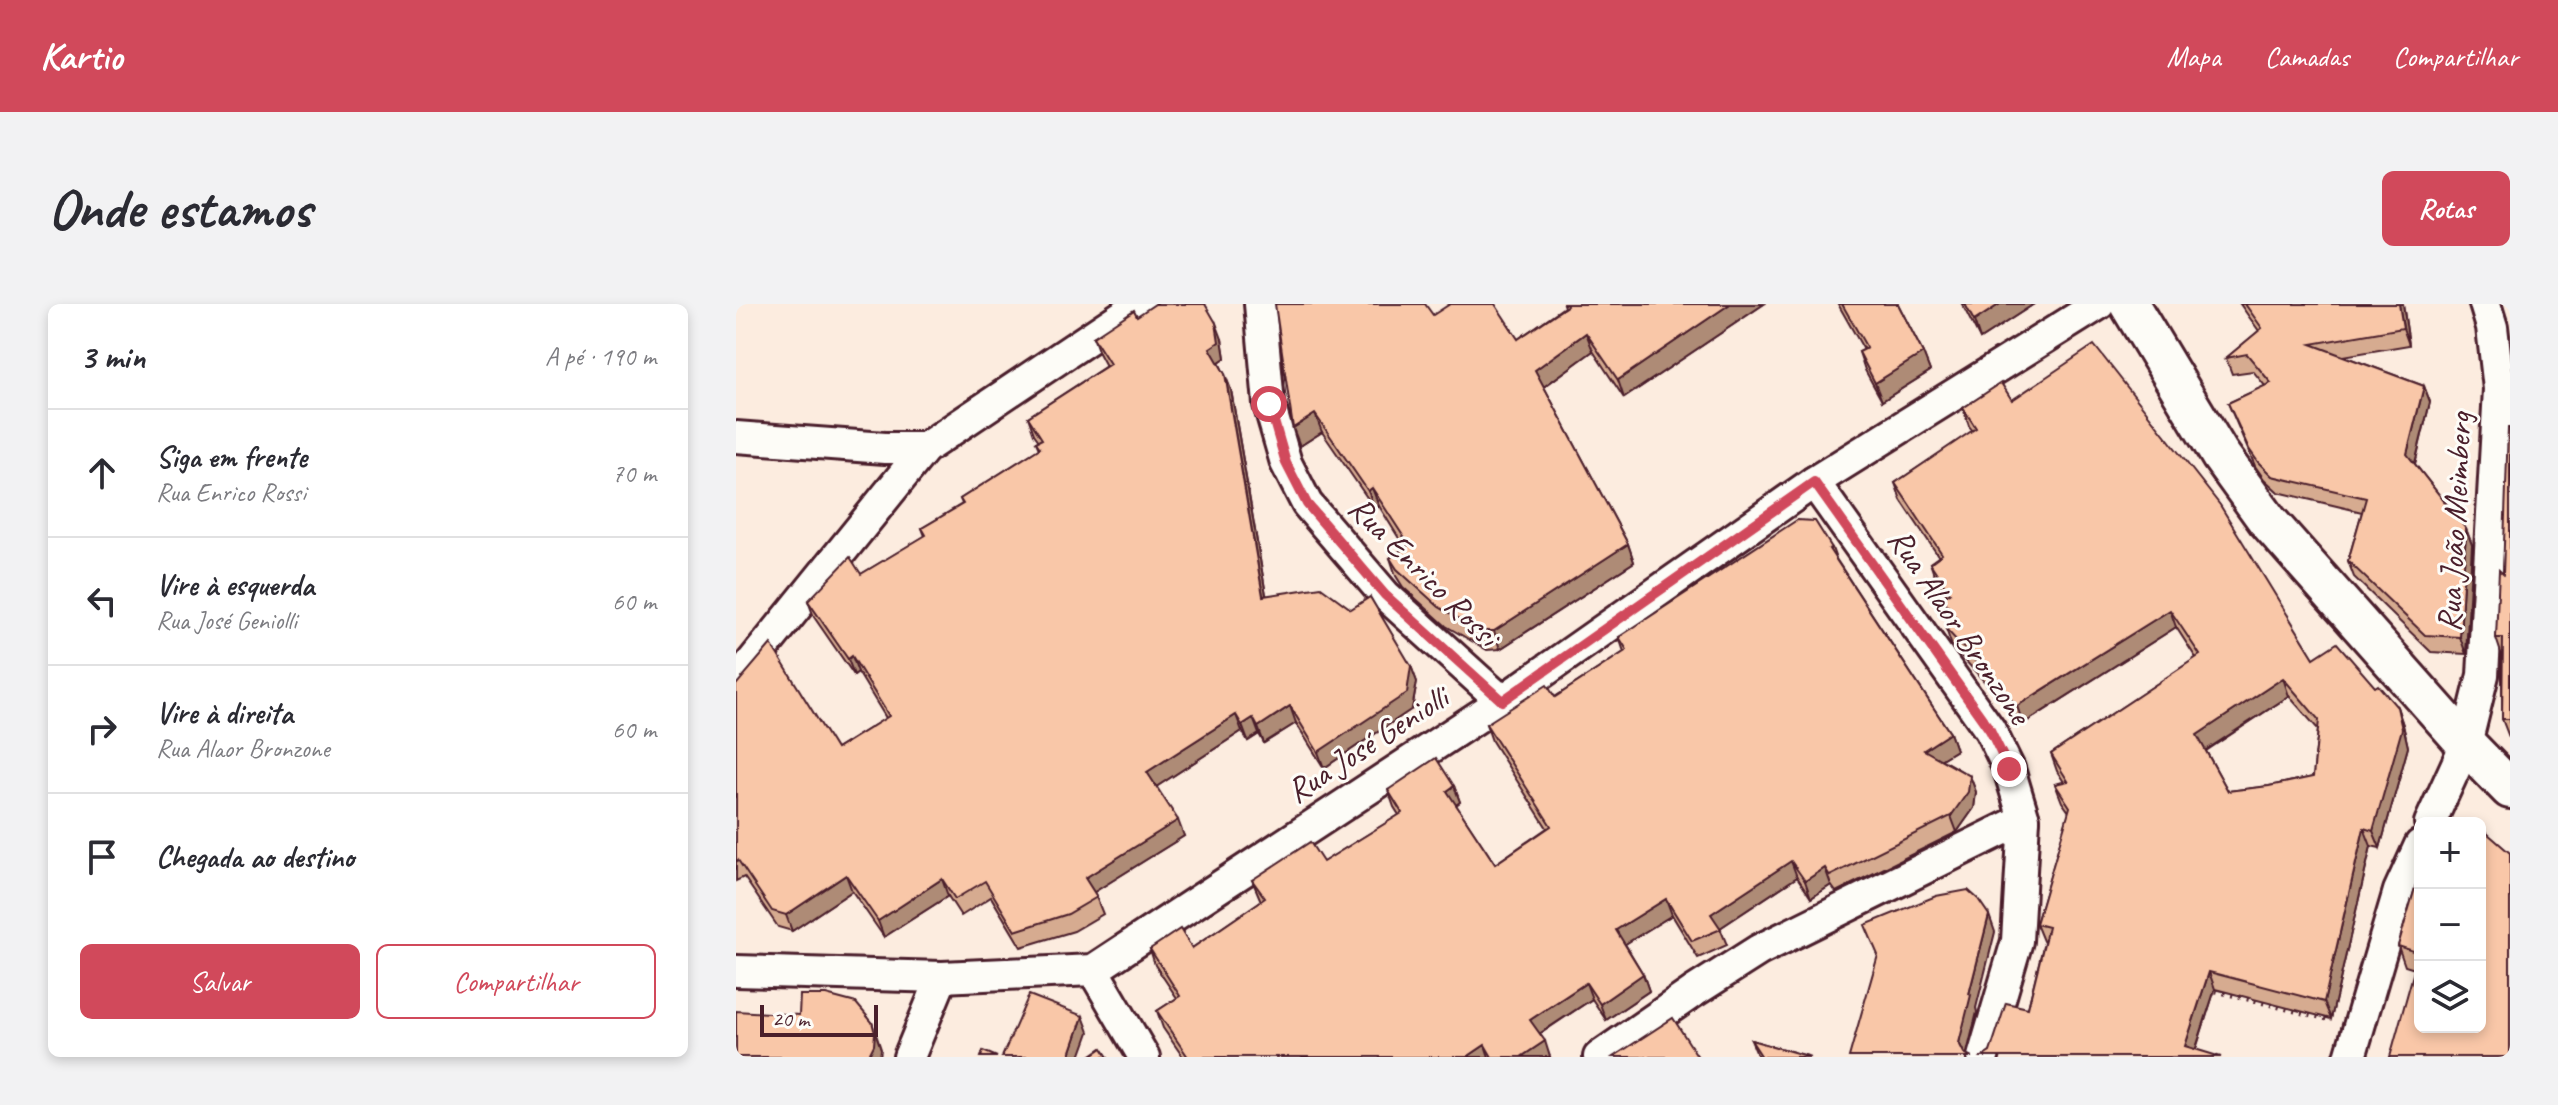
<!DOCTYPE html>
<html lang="pt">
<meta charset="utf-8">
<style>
:root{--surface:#fff;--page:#f2f2f3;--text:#2b2b33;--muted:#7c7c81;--line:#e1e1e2;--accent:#d1495b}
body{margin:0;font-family:Caveat,sans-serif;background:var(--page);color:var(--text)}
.controls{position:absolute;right:24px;bottom:24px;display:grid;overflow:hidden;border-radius:12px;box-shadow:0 4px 12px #0003}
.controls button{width:72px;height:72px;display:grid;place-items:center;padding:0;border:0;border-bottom:2px solid var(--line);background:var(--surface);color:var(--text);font:40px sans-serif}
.scale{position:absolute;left:24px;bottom:20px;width:118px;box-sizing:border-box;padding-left:8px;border:4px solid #4a1f2b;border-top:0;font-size:22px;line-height:28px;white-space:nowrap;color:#4a1f2b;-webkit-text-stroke:6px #fdfcf7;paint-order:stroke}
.stop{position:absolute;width:24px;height:24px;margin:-18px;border:6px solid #d1495b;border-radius:50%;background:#fff}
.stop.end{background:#d1495b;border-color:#fff;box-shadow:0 2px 8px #0008}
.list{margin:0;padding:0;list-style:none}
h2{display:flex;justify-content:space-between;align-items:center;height:104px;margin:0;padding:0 32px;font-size:34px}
h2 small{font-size:26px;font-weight:400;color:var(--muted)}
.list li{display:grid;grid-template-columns:52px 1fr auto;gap:24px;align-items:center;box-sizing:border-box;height:128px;padding:0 32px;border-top:2px solid var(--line)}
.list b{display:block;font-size:30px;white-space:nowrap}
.list p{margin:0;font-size:26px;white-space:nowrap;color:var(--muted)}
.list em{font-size:26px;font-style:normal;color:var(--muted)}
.actions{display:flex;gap:16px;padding:24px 32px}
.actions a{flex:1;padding:18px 0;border:2px solid var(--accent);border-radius:12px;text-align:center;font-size:28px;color:var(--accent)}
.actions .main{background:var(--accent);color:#fff}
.icon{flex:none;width:44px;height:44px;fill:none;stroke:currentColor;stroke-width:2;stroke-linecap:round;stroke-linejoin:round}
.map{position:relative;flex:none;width:1774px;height:753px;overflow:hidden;border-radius:12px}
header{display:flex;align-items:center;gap:48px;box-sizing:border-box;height:112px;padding:0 40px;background:var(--accent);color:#fff}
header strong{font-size:38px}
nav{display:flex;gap:44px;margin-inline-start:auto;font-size:28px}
.intro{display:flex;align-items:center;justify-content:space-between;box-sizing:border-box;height:192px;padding:0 48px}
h1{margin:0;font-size:56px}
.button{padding:20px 36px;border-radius:12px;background:var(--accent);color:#fff;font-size:28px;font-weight:700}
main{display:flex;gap:48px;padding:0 48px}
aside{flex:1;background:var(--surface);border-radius:12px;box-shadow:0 4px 12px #0003}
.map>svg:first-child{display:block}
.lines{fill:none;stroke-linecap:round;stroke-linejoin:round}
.minor-casing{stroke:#4a1f2b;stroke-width:36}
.tertiary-casing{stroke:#4a1f2b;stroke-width:44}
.path{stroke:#4a1f2b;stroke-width:5;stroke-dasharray:2 6;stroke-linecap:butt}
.minor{stroke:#fdfcf7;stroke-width:30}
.tertiary{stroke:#fdfcf7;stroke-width:38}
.wall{fill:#d6ab90;stroke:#4a1f2b;stroke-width:2;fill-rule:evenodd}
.shaded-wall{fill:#ae8b76;stroke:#4a1f2b;stroke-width:2}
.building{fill:#f9c7a8;stroke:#4a1f2b;stroke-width:2;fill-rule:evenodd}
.route{stroke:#d1495b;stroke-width:10}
.labels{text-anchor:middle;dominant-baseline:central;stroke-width:6;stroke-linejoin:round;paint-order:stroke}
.street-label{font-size:34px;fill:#4a1f2b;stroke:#fdfcf7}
</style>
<header>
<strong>Kartio</strong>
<nav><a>Mapa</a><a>Camadas</a><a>Compartilhar</a></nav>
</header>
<div class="intro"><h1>Onde estamos</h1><a class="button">Rotas</a></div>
<main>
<aside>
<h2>3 min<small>A pé · 190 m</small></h2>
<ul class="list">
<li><svg class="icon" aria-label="ahead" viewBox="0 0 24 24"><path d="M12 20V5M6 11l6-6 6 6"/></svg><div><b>Siga em frente</b><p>Rua Enrico Rossi</p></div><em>70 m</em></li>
<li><svg class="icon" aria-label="left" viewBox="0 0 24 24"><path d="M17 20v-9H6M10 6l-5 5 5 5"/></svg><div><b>Vire à esquerda</b><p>Rua José Geniolli</p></div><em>60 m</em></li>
<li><svg class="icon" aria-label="right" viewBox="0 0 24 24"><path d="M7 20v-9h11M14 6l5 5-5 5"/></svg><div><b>Vire à direita</b><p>Rua Alaor Bronzone</p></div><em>60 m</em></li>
<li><svg class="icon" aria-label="arrive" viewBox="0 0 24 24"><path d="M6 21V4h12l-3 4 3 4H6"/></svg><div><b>Chegada ao destino</b></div></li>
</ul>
<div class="actions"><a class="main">Salvar</a><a>Compartilhar</a></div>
</aside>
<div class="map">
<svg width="1774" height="753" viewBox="0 0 1774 753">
<rect width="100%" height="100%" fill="#fcecdf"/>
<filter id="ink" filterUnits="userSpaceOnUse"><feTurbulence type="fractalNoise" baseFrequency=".0125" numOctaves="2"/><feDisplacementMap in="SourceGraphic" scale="16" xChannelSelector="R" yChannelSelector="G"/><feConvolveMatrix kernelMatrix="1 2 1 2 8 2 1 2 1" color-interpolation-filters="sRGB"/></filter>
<g filter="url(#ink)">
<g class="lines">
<g class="minor-casing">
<g id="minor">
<path d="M524 0 533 100 550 159 571 200 649 291 766 397"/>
<path d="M0 133 149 144H189L404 0"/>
<path d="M1078 178 1254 426 1273 465 1288 515 1281 637 1247 753"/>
<path d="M0 378 189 144"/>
<path d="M1694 519 1730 440 1747 371 1763 85 1756 23 1749 0"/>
<path d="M357 666 408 753"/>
<path d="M0 667 206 673 357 666 766 397 1078 178 1363 0"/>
<path d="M173 753 206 673"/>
<path d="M863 753 957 688 1023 646 1288 515"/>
<path d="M1614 753 1663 587 1684 541"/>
</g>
</g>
<g class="tertiary-casing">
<path id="tertiary" d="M1393 0 1484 151 1531 216 1730 440 1774 485"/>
</g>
<path class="path" d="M1472 685 1591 715"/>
<use href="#minor" class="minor"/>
<use href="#tertiary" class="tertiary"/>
</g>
<g class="wall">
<path d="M827 0H1028L888 94 857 47 808 83 892 240 898 258 764 345 751 346 710 322 667 283 660 272 654 254 669 244 643 202 639 205 586 128 564 142 557 124 697 11 782 35 828 3Z"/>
<path d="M1102 0H1162L1187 49 1194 67 1146 97 1129 66 1123 48 1128 46Z"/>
<path d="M1226 0H1298L1244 35Z"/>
<path d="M1504 0H1667L1673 41 1607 52 1688 82 1694 98 1679 160 1730 225 1736 241 1730 350 1695 348 1618 273 1612 257 1626 208 1542 188 1528 175 1519 162 1492 99 1529 82 1517 67 1496 70 1490 54 1523 27Z"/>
<path d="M401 12 486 35 489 54 483 58 495 86 530 291 675 362 681 378 676 405 588 464 560 419 528 439 523 430 512 437 506 427 420 483 448 532 358 588 367 610 338 627 285 643 255 593 225 612 212 592 148 633 116 587 56 627 42 623 8 573 0 577V381L100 445 150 414 122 368 118 371 78 313 72 297 125 270 189 232 186 224 226 200 224 195 303 145 300 138 303 137 298 130 292 113 370 62 363 49 357 33Z"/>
<path d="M1276 96 1578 354 1639 383 1661 403 1667 421 1672 443 1644 544 1635 542 1595 715 1479 685 1460 745 1254 748 1292 704 1308 638 1307 637 1300 620 1333 508 1326 498 1319 480 1328 478 1321 467 1315 450 1460 354 1440 323 1287 420 1216 342 1210 325 1218 320 1212 312 1206 294 1211 291 1200 276 1194 259 1203 253 1165 196 1159 179 1237 127 1233 122 1227 104ZM1553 392 1582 425 1577 473 1533 482 1492 487 1470 447Z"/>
<path d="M1774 124V433H1773L1766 415V352L1760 334 1767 270Z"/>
<path d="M1096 244 1100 255 1214 429 1220 446 1205 455 1234 472 1240 488 1238 504 1221 528 1100 588 1095 581 1075 594 1061 573 984 624 991 641 962 654 936 611 889 640 907 670 913 687 870 716 856 695 804 730 814 753H447L427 724 421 707 441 694 419 661 414 645 456 644 525 597 516 576 587 558 663 511 658 503 652 486 718 482 724 498 720 501 759 560 811 524 756 437 750 420 819 393 888 348 883 333Z"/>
<path d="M1684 567V723L1679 665 1669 662 1662 642Z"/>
<path d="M1015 736 1075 753H1022Z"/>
</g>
<g class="shaded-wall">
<path d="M994 0H1028L888 94 882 76Z"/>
<path d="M1264 0H1298L1244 35 1238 17Z"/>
<path d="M1663 0H1667L1673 41 1667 24Z"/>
<path d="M480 19 486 35 489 54 480 60 474 44Z"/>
<path d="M850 29 857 47 806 84 799 66Z"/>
<path d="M1187 49 1194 67 1146 97 1139 79Z"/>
<path d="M489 70 495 86 533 308 527 292Z"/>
<path d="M1688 82 1694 98 1677 167 1671 150Z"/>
<path d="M579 110 586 128 564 142 557 124Z"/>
<path d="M636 184 643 202 639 205 632 187Z"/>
<path d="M1730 225 1736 241 1730 350 1724 333Z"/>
<path d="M892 240 898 258 764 345 758 327Z"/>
<path d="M1434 306 1440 323 1287 420 1281 402Z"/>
<path d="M116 352 122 368 118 371 112 355Z"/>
<path d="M675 362 681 378 676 405 588 464 582 448Z"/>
<path d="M1547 374 1553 392 1467 448 1461 431Z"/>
<path d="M554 402 560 419 528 439 522 423Z"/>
<path d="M1661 403 1667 421 1672 443 1644 544 1637 527Z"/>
<path d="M500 411 506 427 417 485 411 468Z"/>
<path d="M517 414 523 430 512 437 506 421Z"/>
<path d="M1214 429 1220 446 1194 462 1188 446Z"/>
<path d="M1234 472 1240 488 1238 504 1221 528 1215 512Z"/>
<path d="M718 482 724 498 717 503 711 487Z"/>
<path d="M442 516 448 532 355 590 349 574Z"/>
<path d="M1628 524 1635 542 1595 715 1588 698Z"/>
<path d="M1055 557 1061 573 981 626 975 610Z"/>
<path d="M1089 564 1095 581 1075 594 1069 577Z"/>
<path d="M110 571 116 587 56 627 50 611Z"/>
<path d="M206 575 212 592 148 633 142 617Z"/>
<path d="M930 595 936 611 886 642 880 626Z"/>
<path d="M1253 611 1259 628 1240 704 1241 708 1230 753 1223 739 1233 690Z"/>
<path d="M1473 668 1479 685 1457 753 1449 742Z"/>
<path d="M907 670 913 687 870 716 864 700Z"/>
<path d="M850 679 856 695 800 732 794 716Z"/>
<path d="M347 712 353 728 344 753H333Z"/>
<path d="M136 718 145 745 144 753H132Z"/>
<path d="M809 737 814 753H785Z"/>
<path d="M749 741 753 753H731Z"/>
</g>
<g class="building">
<path d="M419 0H469L480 19 483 38 474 44 489 70 527 292 585 283 615 305 634 293 675 362 671 389 582 448 554 402 522 423 517 414 506 421 500 411 411 468 442 516 349 574 361 593 332 610 279 627 249 577 219 595 206 575 142 617 110 571 50 611 36 607 2 556 0 558V381L35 340 100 445 153 412 116 352 112 355 72 297 114 253 125 270 190 231 186 224 227 200 224 195 304 144 300 138 306 135 292 113 374 60 357 33 398 6 401 12Z"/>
<path d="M539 0H689L697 11 714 0H759L782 35 831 2 830 0H994L882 76 850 29 799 66 892 240 758 327H744L703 303 661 265 654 254 673 241 636 184 632 187 579 110 557 124Z"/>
<path d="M1106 0H1162L1187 49 1139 79 1123 48 1131 44Z"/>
<path d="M1229 0H1264L1238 17Z"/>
<path d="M1509 0H1663L1667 24 1575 40 1688 82 1671 150 1730 225 1724 333 1689 331 1612 257 1630 194 1536 172 1522 158 1513 145 1492 99 1535 79 1511 50 1490 54 1526 24Z"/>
<path d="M1358 41 1484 201 1578 354 1601 339 1639 383 1642 381 1661 403 1666 425 1637 527 1628 524 1588 698 1473 668 1449 742 1485 753H1246L1254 748 1270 699 1292 704 1312 623 1300 620 1334 503 1319 480 1332 477 1315 450 1464 351 1434 306 1281 402 1210 325 1222 317 1206 294 1214 289 1194 259 1206 250 1159 179 1240 124 1227 104 1265 79 1276 96ZM1547 374 1583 416 1577 473 1533 482 1492 487 1461 431Z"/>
<path d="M1772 124H1774V415H1766L1767 334H1760L1763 266 1767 270Z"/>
<path d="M1061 216 1079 217 1096 244 1093 245 1214 429 1188 446 1234 472 1232 488 1215 512 1094 572 1089 564 1069 577 1055 557 975 610 985 625 956 637 930 595 880 626 907 670 864 700 850 679 794 716 809 737 785 753H756L749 741 731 753H452L421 707 444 692 414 645 444 625 456 644 529 594 516 576 574 538 587 558 666 509 652 486 700 454 718 482 711 487 759 560 815 522 750 420 811 381 819 393 891 346 883 333Z"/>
<path d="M1744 523 1774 549V753H1654L1683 649 1662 642 1684 567V723H1744Z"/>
<path d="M1232 586 1242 595 1253 611 1233 690 1235 691 1223 739 1228 749 1236 753H1113L1142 651 1129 621 1200 592Z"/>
<path d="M64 691H90L120 699 136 718 139 729 138 741 132 753H0V707L63 711Z"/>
<path d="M293 691 347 712 333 753H266Z"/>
<path d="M937 714 962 753H877Z"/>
<path d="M1015 736 1075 753H1026Z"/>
<path d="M366 744 372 753H353Z"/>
<path d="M247 747 261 753H245Z"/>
</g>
</g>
<g class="lines" filter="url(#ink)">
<path class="route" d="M533 100 550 159 571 200 649 291 766 397 1078 178 1254 426 1273 465"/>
</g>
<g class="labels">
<g class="street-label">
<text transform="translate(1718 218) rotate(-87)">Rua João Meimberg</text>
<text transform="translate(688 267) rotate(45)">Rua Enrico Rossi</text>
<text transform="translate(1224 322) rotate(56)">Rua Alaor Bronzone</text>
<text transform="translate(631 440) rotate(-33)">Rua José Geniolli</text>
</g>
</g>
</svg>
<div class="controls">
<button>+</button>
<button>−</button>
<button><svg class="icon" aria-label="layers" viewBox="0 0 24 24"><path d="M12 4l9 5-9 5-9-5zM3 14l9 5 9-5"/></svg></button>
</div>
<div class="scale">20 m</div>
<div class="stop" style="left:533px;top:100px"></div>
<div class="stop end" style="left:1273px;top:465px"></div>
</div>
</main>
